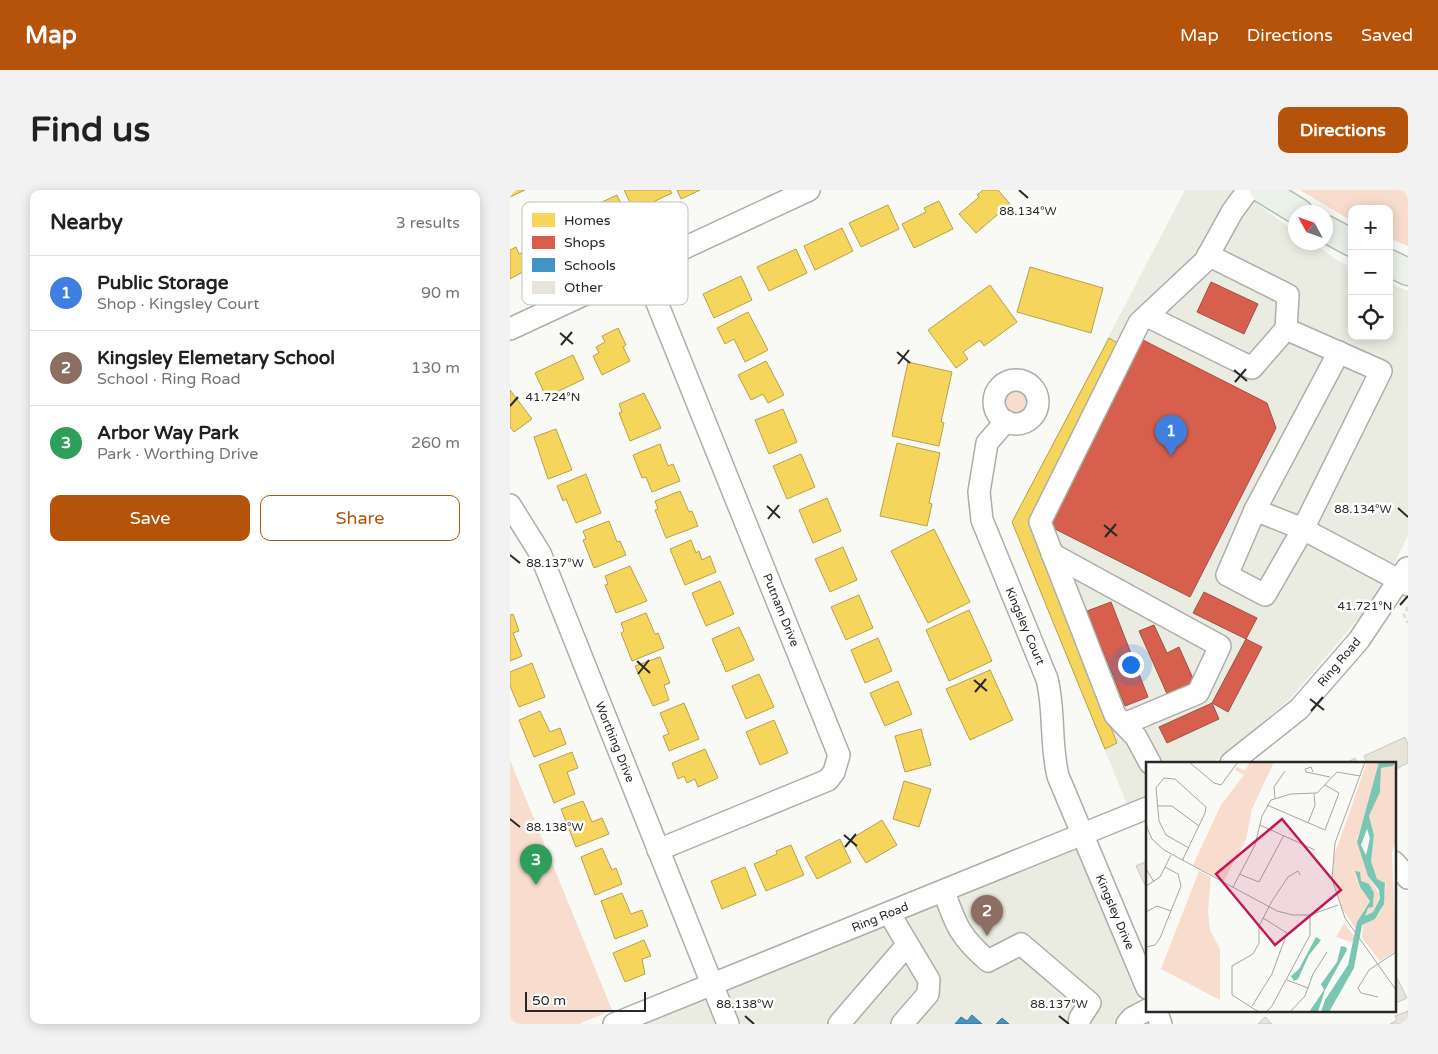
<!DOCTYPE html>
<meta charset="utf-8">
<style>
:root{--surface:#fff;--page:#f2f2f2;--text:#202124;--muted:#757577;--line:#e0e0e0;--accent:#b45309}
body{margin:0;font-family:"Varela Round",sans-serif;background:var(--page);color:var(--text)}
.controls{position:absolute;right:15px;top:15px;display:grid;overflow:hidden;border-radius:10px;box-shadow:0 2px 12px #0003}
.controls button{width:45px;height:45px;display:grid;place-items:center;padding:0;border:0;border-bottom:1px solid var(--line);background:var(--surface);color:var(--text);font:25px sans-serif}
.compass{position:absolute;left:778px;top:15px;width:45px;height:45px;border-radius:50%;background:var(--surface);box-shadow:0 2px 12px #0003;rotate:310deg}
.scale{position:absolute;left:15px;bottom:12px;width:121px;box-sizing:border-box;padding-left:5px;border:2px solid #282926;border-top:0;font-size:14px;line-height:18px;white-space:nowrap;color:#282926;-webkit-text-stroke:4px #fff;paint-order:stroke}
.you{position:absolute;left:620px;top:474px;width:18px;height:18px;margin:-12px;border:4px solid #fff;border-radius:50%;background:#1a73e8;box-shadow:0 0 0 8px #1a73e833}
.badge{display:grid;place-items:center;width:32px;height:32px;border-radius:50%;background:var(--accent);color:#fff;font-size:16px;font-weight:700}
.pin{position:absolute;translate:-50% -41px;filter:drop-shadow(0 1px 2px #0008)}
.pin::after{content:'';position:absolute;top:26px;width:18px;height:15px;background:inherit;clip-path:polygon(0 0,100% 0,50% 100%)}
.list{margin:0;padding:0;list-style:none}
h2{display:flex;justify-content:space-between;align-items:center;height:65px;margin:0;padding:0 20px;font-size:21px}
h2 small{font-size:16px;font-weight:400;color:var(--muted)}
.list li{display:grid;grid-template-columns:32px 1fr auto;gap:15px;align-items:center;box-sizing:border-box;height:75px;padding:0 20px;border-top:1px solid var(--line)}
.list b{display:block;font-size:19px;white-space:nowrap}
.list p{margin:0;font-size:16px;white-space:nowrap;color:var(--muted)}
.list em{font-size:16px;font-style:normal;color:var(--muted)}
.actions{display:flex;gap:10px;padding:15px 20px}
.actions a{flex:1;padding:11px 0;border:1px solid var(--accent);border-radius:10px;text-align:center;font-size:18px;color:var(--accent)}
.actions .main{background:var(--accent);color:#fff}
.icon{flex:none;width:28px;height:28px;fill:none;stroke:currentColor;stroke-width:2;stroke-linecap:round;stroke-linejoin:round}
.map{position:relative;flex:none;width:898px;height:834px;overflow:hidden;border-radius:10px}
header{display:flex;align-items:center;gap:30px;box-sizing:border-box;height:70px;padding:0 25px;background:var(--accent);color:#fff}
header strong{font-size:24px}
nav{display:flex;gap:28px;margin-inline-start:auto;font-size:18px}
.intro{display:flex;align-items:center;justify-content:space-between;box-sizing:border-box;height:120px;padding:0 30px}
h1{margin:0;font-size:35px}
.button{padding:12px 22px;border-radius:10px;background:var(--accent);color:#fff;font-size:18px;font-weight:700}
main{display:flex;gap:30px;padding:0 30px}
aside{flex:1;background:var(--surface);border-radius:10px;box-shadow:0 2px 12px #0003}
.map>svg:first-child{display:block}
.built{fill:#eaebe1}
.green{fill:#f8dccd}
.homes{fill:#f6d55c;stroke:#b8a14c}
.shops{fill:#d6604d;stroke:#a25041}
.schools{fill:#4393c3;stroke:#3b7394}
.building{fill:#e9e4da;stroke:#c9c8c5}
.lines{fill:none;stroke-linecap:round;stroke-linejoin:round}
.minor-casing{stroke:#adaeaa;stroke-width:24}
.major-casing{stroke:#afbeaf;stroke-width:29}
.path{stroke:#e0e0df;stroke-width:3;stroke-dasharray:5 2.5;stroke-linecap:butt}
.minor{stroke:#fefefe;stroke-width:21}
.major{stroke:#eaf2ea;stroke-width:26}
.ticks{fill:none;stroke:#282926;stroke-width:2}
.labels{text-anchor:middle;dominant-baseline:central;stroke-width:5;stroke-linejoin:round;paint-order:stroke}
.street-label{font-size:12px;fill:#282926;stroke:#fff}
.inset-road{fill:none;stroke:#a5a6a2;stroke-width:1}
.view{fill:#c2185b;fill-opacity:0.15;stroke:#c2185b;stroke-width:2.5}
.inset-edge{fill:none;stroke:#282926;stroke-width:2.5}
.key{fill:#fff;stroke:#bebfbe;stroke-width:1}
.key-label{font-size:14px;fill:#282926}
.ticks-label{font-size:12px;text-anchor:middle;fill:#282926;stroke:#fff;stroke-width:5;stroke-linejoin:round;paint-order:stroke}
</style>
<header>
<strong>Map</strong>
<nav><a>Map</a><a>Directions</a><a>Saved</a></nav>
</header>
<div class="intro"><h1>Find us</h1><a class="button">Directions</a></div>
<main>
<aside>
<h2>Nearby<small>3 results</small></h2>
<ul class="list">
<li><span class="badge" style="background:#3f7fe0">1</span><div><b>Public Storage</b><p>Shop · Kingsley Court</p></div><em>90 m</em></li>
<li><span class="badge" style="background:#8d6e63">2</span><div><b>Kingsley Elemetary School</b><p>School · Ring Road</p></div><em>130 m</em></li>
<li><span class="badge" style="background:#2e9e5b">3</span><div><b>Arbor Way Park</b><p>Park · Worthing Drive</p></div><em>260 m</em></li>
</ul>
<div class="actions"><a class="main">Save</a><a>Share</a></div>
</aside>
<div class="map">
<svg width="898" height="834" viewBox="0 0 898 834">
<rect width="100%" height="100%" fill="#f9faf5"/>
<g class="built">
<path d="M675 0H727L785 41 786 52 802 53 830 72 842 77V146H879V93L898 101V345L871 402 780 509 711 567 701 573H637V607L618 617 502 332Z"/>
<path d="M567 659 638 834H133Z"/>
</g>
<g class="green">
<path d="M790 0H898V56L879 48V19H842V31Z"/>
<circle cx="506" cy="212" r="12"/>
<path d="M0 570 102 820 69 834H0Z"/>
</g>
<g class="homes">
<path d="M0 0H15L0 7Z"/>
<path d="M114 0H160L162 3 124 21Z"/>
<path d="M167 0H190L171 9Z"/>
<path d="M473 0H488L500 14 466 43 449 24 469 7 467 5Z"/>
<path d="M107 5 118 29 79 47 68 23Z"/>
<path d="M429 11 443 39 404 58 392 34 416 22 414 18Z"/>
<path d="M378 15 389 39 351 57 339 33Z"/>
<path d="M332 38 343 61 305 80 294 56Z"/>
<path d="M6 57 9 64 22 58 29 73 0 89V60Z"/>
<path d="M286 59 297 83 259 101 247 77Z"/>
<path d="M520 77 593 98 581 143 507 122Z"/>
<path d="M231 86 242 110 204 128 193 104Z"/>
<path d="M480 95 507 132 474 156 470 150 453 162 458 169 446 178 418 140Z"/>
<path d="M238 122 258 160 235 172 224 149 215 154 207 138Z"/>
<path d="M108 138 116 155 113 157 120 171 92 185 83 166 89 163 86 157 95 152 92 146Z"/>
<path d="M599 148 611 155 520 335 607 553 595 559 502 332Z"/>
<path d="M63 165 74 189 36 207 25 183Z"/>
<path d="M256 171 274 205 258 213 253 204 241 210 228 185Z"/>
<path d="M398 172 442 182 431 232 434 233 429 256 382 246Z"/>
<path d="M0 200 22 229 4 242 0 237Z"/>
<path d="M134 203 151 238 120 251 109 223 112 222 109 214Z"/>
<path d="M273 219 287 252 259 264 245 230Z"/>
<path d="M46 239 62 280 38 289 24 247Z"/>
<path d="M387 253 430 263 419 313 422 314 417 336 370 326Z"/>
<path d="M150 254 158 276 163 274 170 291 142 302 136 287 132 288 123 265Z"/>
<path d="M291 264 305 297 277 309 263 276Z"/>
<path d="M76 284 91 323 66 333 56 309 53 311 47 296Z"/>
<path d="M170 301 179 322 182 321 188 336 156 348 145 320 148 319 145 311Z"/>
<path d="M317 308 331 341 303 353 289 320Z"/>
<path d="M99 331 107 352 110 351 116 365 84 378 73 350 76 349 73 341Z"/>
<path d="M424 339 460 412 418 433 381 361Z"/>
<path d="M181 350 186 363 189 361 192 370 200 366 206 382 175 395 160 359Z"/>
<path d="M333 357 347 390 320 402 305 369Z"/>
<path d="M120 376 137 411 106 423 95 395 98 394 95 386Z"/>
<path d="M210 391 224 424 196 436 182 403Z"/>
<path d="M349 405 363 438 336 450 321 417Z"/>
<path d="M459 420 482 471 439 491 416 440Z"/>
<path d="M136 423 145 444 148 443 154 458 122 471 111 443 114 441 111 433Z"/>
<path d="M3 424 9 441 3 443 12 466 0 471V425Z"/>
<path d="M229 437 244 470 216 482 202 449Z"/>
<path d="M368 448 382 481 355 493 341 460Z"/>
<path d="M150 467 160 493 154 495 159 510 143 516 125 476Z"/>
<path d="M22 473 35 507 9 517 0 496V482Z"/>
<path d="M480 480 503 530 460 550 436 499Z"/>
<path d="M249 484 264 517 236 529 222 496Z"/>
<path d="M388 491 402 524 375 536 360 503Z"/>
<path d="M174 513 189 549 159 561 153 546 159 544 150 523Z"/>
<path d="M30 521 40 542 50 538 56 554 24 567 9 530Z"/>
<path d="M264 530 278 563 250 575 236 542Z"/>
<path d="M411 539 421 575 395 582 385 546Z"/>
<path d="M195 559 208 588 188 597 185 589 177 593 174 586 168 589 162 573Z"/>
<path d="M62 562 68 578 57 582 65 604 44 613 29 575Z"/>
<path d="M394 591 421 599 409 637 383 629Z"/>
<path d="M73 611 82 632 92 628 99 644 66 657 51 619Z"/>
<path d="M372 630 387 655 356 673 341 649Z"/>
<path d="M330 649 341 672 307 689 295 667Z"/>
<path d="M281 655 294 685 256 701 244 674 267 664 266 661Z"/>
<path d="M92 658 102 680 106 678 112 694 85 705 71 667Z"/>
<path d="M235 677 246 705 212 719 201 691Z"/>
<path d="M112 703 121 724 132 720 138 736 105 749 91 711Z"/>
<path d="M134 750 141 766 132 769 135 784 115 792 103 763Z"/>
</g>
<g class="shops">
<path d="M701 92 748 114 734 144 687 122Z"/>
<path d="M633 150 757 213 766 238 680 407 539 336Z"/>
<path d="M694 402 747 428 736 449 683 423Z"/>
<path d="M601 412 638 507 615 516 577 421Z"/>
<path d="M644 435 657 463 669 457 685 493 658 506 629 441Z"/>
<path d="M736 449 752 457 718 522 702 513Z"/>
<path d="M702 513 709 529 657 553 649 537Z"/>
</g>
<g class="schools">
<path d="M462 825 472 834H445L451 827 457 831Z"/>
<path d="M492 828 499 834H486Z"/>
</g>
<g class="building">
<path d="M895 547 898 554V573L884 580V573H857L854 566Z"/>
<path d="M845 568 847 573H836Z"/>
<path d="M637 671V699L626 676Z"/>
<path d="M884 782 897 808 884 814Z"/>
<path d="M898 821V834H880L887 830 885 826Z"/>
<path d="M755 827 762 834H748Z"/>
</g>
<g class="lines">
<g class="minor-casing">
<g id="minor">
<path d="M698 65 778 105 776 139 871 181 793 339 898 395"/>
<path d="M133 78 329 565 324 582 318 590 148 660"/>
<path d="M637 126 742 178 776 139"/>
<path d="M0 139 299 0"/>
<circle cx="506" cy="212" r="22"/>
<path d="M496 231 477 253 469 302 472 330 537 489C545 521 540 553 548 586L637 798"/>
<path d="M0 315 30 363 218 834"/>
<path d="M745 320 793 339 755 405 717 385Z"/>
<path d="M745 320 829 162"/>
<path d="M542 364 710 456 688 503 614 534"/>
<path d="M640 573 626 547 605 525 530 332 629 133 695 71 722 22 738 0"/>
<path d="M721 573 789 519 849 450 897 378"/>
<path d="M884 672 898 688"/>
<path d="M434 702C446 735 450 747 478 771L511 754 580 813 570 828 569 834"/>
<path d="M379 723 419 790 418 804 392 834"/>
<path d="M646 820 651 834"/>
<path d="M104 834 637 618"/>
<path d="M329 834 397 755"/>
<path d="M617 834 622 828 637 820"/>
</g>
</g>
<g class="major-casing">
<g id="major">
<path d="M753 0 789 22"/>
<path d="M816 39 842 53"/>
<path d="M879 73 898 82"/>
</g>
</g>
<path class="path" d="M898 417 894 425 898 433"/>
<use href="#minor" class="minor"/>
<use href="#major" class="major"/>
</g>
<path class="ticks" d="M509 0 518 8M50 143 63 154M51 155 62 142M387 162 400 173M388 174 399 160M724 180 737 191M725 192 736 179M0 216 8 207M257 316 270 328M888 318 898 327M258 329 269 315M594 335 607 346M595 347 606 334M0 365 10 373M890 415 898 406M127 471 140 483M128 484 139 470M464 490 477 501M465 502 476 489M800 509 814 520M801 521 813 507M0 629 10 637M334 645 347 656M335 657 346 644M235 826 244 834M549 826 559 834"/>
<g class="labels">
<g class="street-label">
<text transform="translate(271 420) rotate(68)">Putnam Drive</text>
<text transform="translate(515 436) rotate(67)">Kingsley Court</text>
<text transform="translate(829 472) rotate(-50)">Ring Road</text>
<text transform="translate(105 552) rotate(68)">Worthing Drive</text>
<text transform="translate(605 722) rotate(67)">Kingsley Drive</text>
<text transform="translate(370 727) rotate(-22)">Ring Road</text>
</g>
</g>
<g transform="translate(636 572)">
<rect width="250" height="250" fill="#f9faf5"/>
<path d="M104 0H128L106 47 100 77 78 119 47 103 75 43 98 13 89 8 91 5 99 9ZM221 0H242L232 3 227 30 211 77 224 117 234 133 227 150 218 154 222 146 227 145 228 137 209 111 213 124 224 138 211 160V169L195 145 187 113 188 94ZM250 3V80L246 90 250 189 234 199 216 176 217 161 229 157 236 147 239 130 240 122 231 117 225 99 228 73 223 54 234 28 235 6ZM53 109 65 115 62 149 64 168 74 187V238L15 207ZM198 161 209 175 208 181 190 175Z" fill="#f8dccd"/>
<path d="M233 0H250L247 4 235 6 234 30 223 54 228 73 225 99 231 117 239 121 238 142 229 157 216 163 208 206 183 250H175L179 238 202 203 211 160 224 139 214 125 209 109 214 110 215 119 223 122 228 131 227 145 222 146 219 154 227 150 234 136 233 128 222 114 211 80ZM221 67 224 76 220 93 215 83ZM170 175 175 178 163 193 152 217 148 219 145 214 153 207ZM195 184 200 185 201 188 179 228 172 250H163L178 228 175 222 191 200Z" fill="#7ac6b5" fill-rule="evenodd"/>
<path class="inset-road" d="M43 0 68 21 75 23 92 0M219 0 189 81 186 117 199 156 250 228M167 10 165 5 159 7 160 10 184 15M129 36 128 25 139 9M121 43 179 68 193 31 179 23M11 44H26L53 64M162 61 169 43 168 32M0 63 6 77 18 88 131 149 147 153H164L192 143M114 63 169 88M37 99V97L59 51 60 45 29 17 18 16 10 26 13 59 20 73 43 86M0 107 8 120M93 112 113 120 138 73M0 124 14 115 25 93M87 125 109 83 116 54 125 38 145 32 171 31 191 10 214 14M0 150 11 144 25 149M0 185 9 183 14 176 35 124 32 112 19 105M141 218 162 226M232 235 215 231 212 226 223 208 250 190M106 244 126 212 141 171 117 156M113 250 86 233V204L107 192 113 181V164L126 139 142 115 152 109 154 113M120 250 126 244 164 173V153M144 250 159 234 167 212 181 190"/>
<path class="view" d="M136 57 195 128 129 183 70 112Z"/>
<rect width="250" height="250" class="inset-edge"/>
</g>
<rect x="12" y="12" width="166" height="103" rx="8" class="key"/>
<rect x="22" y="23" width="23" height="14" fill="#f6d55c"/>
<rect x="22" y="46" width="23" height="13" fill="#d6604d"/>
<rect x="22" y="68" width="23" height="14" fill="#4393c3"/>
<rect x="22" y="91" width="23" height="13" fill="#e9e4da"/>
<g class="key-label">
<text x="54" y="35">Homes</text>
<text x="54" y="57">Shops</text>
<text x="54" y="80">Schools</text>
<text x="54" y="102">Other</text>
</g>
<g class="ticks-label">
<text x="518" y="25">88.134°W</text>
<text x="43" y="211">41.724°N</text>
<text x="853" y="323">88.134°W</text>
<text x="45" y="377">88.137°W</text>
<text x="855" y="420">41.721°N</text>
<text x="45" y="641">88.138°W</text>
<text x="235" y="818">88.138°W</text>
<text x="549" y="818">88.137°W</text>
</g>
</svg>
<div class="controls">
<button>+</button>
<button>−</button>
<button><svg class="icon" aria-label="locate" viewBox="0 0 24 24"><circle cx="12" cy="12" r="6"/><path d="M12 2v4M12 18v4M2 12h4M18 12h4"/></svg></button>
</div>
<svg class="compass" viewBox="-18 -18 36 36"><path d="M0-13l5 13h-10z" fill="#e53935"/><path d="M0 13l5-13h-10z" fill="#757577"/></svg>
<div class="scale">50 m</div>
<div class="you"></div>
<div class="pin badge" style="left:661px;top:266px;background:#3f7fe0">1</div>
<div class="pin badge" style="left:477px;top:746px;background:#8d6e63">2</div>
<div class="pin badge" style="left:26px;top:695px;background:#2e9e5b">3</div>
</div>
</main>
